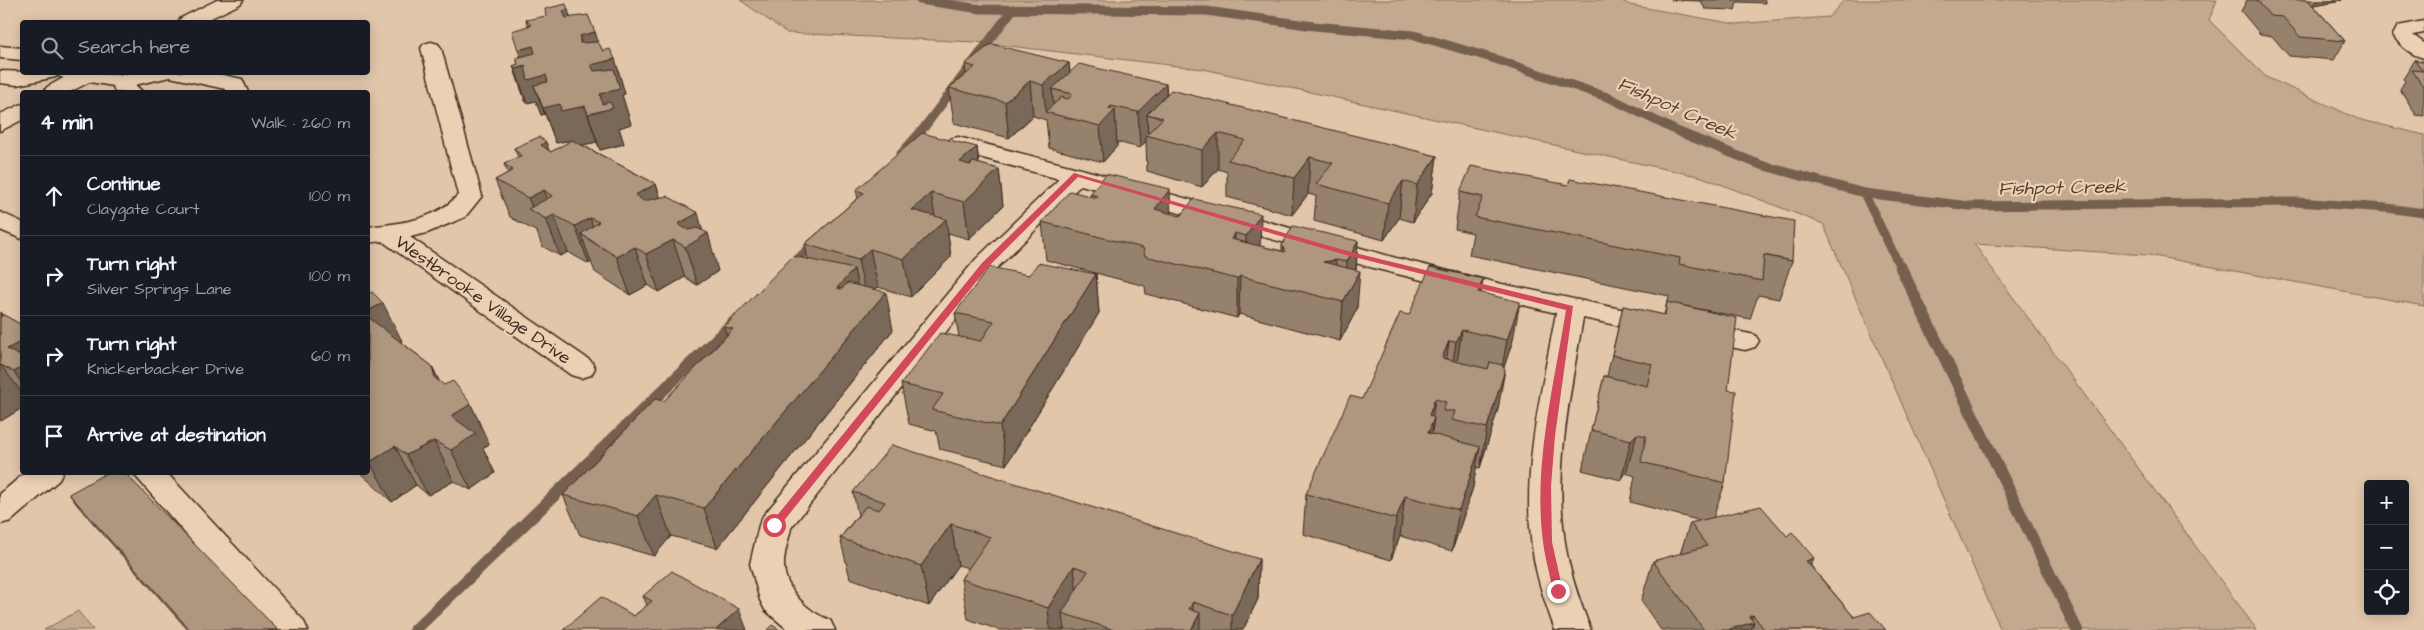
<!DOCTYPE html>
<meta charset="utf-8">
<style>
:root{--surface:#171b24;--page:#20242c;--text:#f1f3f6;--muted:#9ea1a6;--line:#363941}
body{margin:0;font-family:"Architects Daughter",sans-serif;background:var(--page);color:var(--text)}
.controls{position:absolute;right:15px;bottom:15px;display:grid;overflow:hidden;border-radius:5px;box-shadow:0 2px 12px #0003}
.controls button{width:45px;height:45px;display:grid;place-items:center;padding:0;border:0;border-bottom:1px solid var(--line);background:var(--surface);color:var(--text);font:25px sans-serif}
.stop{position:absolute;width:15px;height:15px;margin:-11px;border:4px solid #d1495b;border-radius:50%;background:#fff}
.stop.end{background:#d1495b;border-color:#fff;box-shadow:0 1px 5px #0008}
.list{margin:0;padding:0;list-style:none}
h2{display:flex;justify-content:space-between;align-items:center;height:65px;margin:0;padding:0 20px;font-size:21px}
h2 small{font-size:16px;font-weight:400;color:var(--muted)}
.list li{display:grid;grid-template-columns:32px 1fr auto;gap:15px;align-items:center;box-sizing:border-box;height:80px;padding:0 20px;border-top:1px solid var(--line)}
.list b{display:block;font-size:19px;white-space:nowrap}
.list p{margin:0;font-size:16px;white-space:nowrap;color:var(--muted)}
.list em{font-size:16px;font-style:normal;color:var(--muted)}
.icon{flex:none;width:28px;height:28px;fill:none;stroke:currentColor;stroke-width:2;stroke-linecap:round;stroke-linejoin:round}
.map{position:relative;flex:none;width:2424px;height:630px;overflow:hidden}
.search{position:absolute;background:var(--surface);box-shadow:0 2px 12px #0003;left:20px;top:20px;width:350px;height:55px;display:flex;align-items:center;gap:12px;box-sizing:border-box;padding:0 18px;border-radius:5px;color:var(--muted);font-size:19px}
.panel{position:absolute;background:var(--surface);box-shadow:0 2px 12px #0003;left:20px;top:90px;width:350px;height:385px;border-radius:5px}
.map>svg:first-child{display:block}
.green{fill:#c3a990;stroke:#7f6a57}
.lines{fill:none;stroke-linecap:round;stroke-linejoin:round}
.stream-far1{stroke:#755f4e;stroke-width:9}
.stream{stroke:#755f4e;stroke-width:12}
.street-casing{stroke:#3b2a1e;stroke-width:3}
.primary-casing{stroke:#3b2a1e;stroke-width:3}
.street{fill:#ecd0b3;fill-rule:evenodd}
.primary{fill:#ecd0b3;fill-rule:evenodd}
.wall{fill:#96816d;stroke:#3b2a1e}
.shaded-wall{fill:#7a6959;stroke:#3b2a1e}
.building{fill:#ae967f;stroke:#3b2a1e}
.route{fill:#d1495b}
.labels{text-anchor:middle;dominant-baseline:central;stroke-width:4.5;stroke-linejoin:round;paint-order:stroke}
.street-label{font-size:18px;fill:#3b2a1e;stroke:#ecd0b3}
.water-label{font-size:19px;font-style:italic;fill:#534032;stroke:#ecd0b3}
</style>
<div class="map">
<svg width="2424" height="630" viewBox="0 0 2424 630">
<rect width="100%" height="100%" fill="#e2c6aa"/>
<filter id="ink" filterUnits="userSpaceOnUse"><feTurbulence type="fractalNoise" baseFrequency=".02" numOctaves="2"/><feDisplacementMap in="SourceGraphic" scale="10" xChannelSelector="R" yChannelSelector="G"/><feConvolveMatrix kernelMatrix="1 2 1 2 8 2 1 2 1" color-interpolation-filters="sRGB"/></filter>
<g filter="url(#ink)">
<g class="green">
<path d="M740 0H1620L1630 5 1735 24 1829 17 1844 0H2217L2209 20 2266 77 2358 119 2424 135V306L2148 255 1974 244 2257 630H2001L1823 224 1702 177 1203 69 975 42 787 33Z"/>
<path d="M78 611 93 630H44Z"/>
</g>
<g class="lines">
<g class="stream-far1">
<path d="M920 0 981 9 1206 11 1314 26 1414 35 1495 59 1610 98 1679 132 1761 165 1864 193 1969 206 2296 202 2387 208 2424 213"/>
<path d="M900 155 923 129 1013 9"/>
<path d="M1864 193 1901 269"/>
<path d="M790 267 816 241"/>
</g>
<g class="stream">
<path d="M1901 268 2077 630"/>
<path d="M415 630 736 320"/>
</g>
<g class="street-casing">
<g id="street">
<path d="M2424 21V33L2413 35 2424 43V58C2411 55 2400 46 2393 35L2398 26Z"/>
<path d="M431 42 438 44 441 48 482 196 465 217 427 233 410 237 591 361 595 368 591 375 581 378 571 375 382 241 368 243V227C400 223 435 221 458 195L421 48 424 44Z"/>
<path d="M0 46 22 48V60L0 58Z"/>
<path d="M0 71 123 75 132 72H209L242 79 248 92H226L225 89 170 77 135 85 143 92H115L113 86 60 77 58 73 56 77 17 85 0 83Z"/>
<path d="M958 137 1085 170 1396 258 1502 284 1668 319 1672 325 1668 331 1658 334 1583 318C1570 395 1552 476 1567 554 1572 580 1581 605 1591 630H1555C1546 605 1537 580 1533 553 1520 473 1542 391 1556 313L1377 269 1081 185 994 271 791 528C789 539 784 552 784 563 783 588 807 612 830 620L835 630H788L765 610 760 600 750 564 759 525 763 516 976 259 1059 179 950 149 946 144 950 139Z"/>
<path d="M0 212 22 222V239L0 230Z"/>
<path d="M1697 323 1755 335 1759 341 1755 347 1745 350 1687 338 1683 332 1687 326Z"/>
<path d="M26 472H63L59 480 11 521 0 524V494Z"/>
<path d="M132 472H166L303 620 308 630H269Z"/>
</g>
</g>
<g class="primary-casing">
<g id="primary">
<path d="M217 0H243L240 4 203 22H178L181 18Z"/>
<path d="M74 72H101L99 77 70 92H44L47 87Z"/>
<path d="M22 104V120L0 131V114Z"/>
</g>
</g>
<use href="#street" class="street"/>
<use href="#primary" class="primary"/>
</g>
<g class="wall">
<path d="M1671 0H1765V3L1737 2 1735 10 1705 9 1701 1Z"/>
<path d="M2247 0H2342L2314 5 2312 4 2345 41 2334 60 2289 56 2272 36 2260 34 2241 11Z"/>
<path d="M570 18 595 32 598 42 603 51 615 59 625 94 622 95 631 124 619 128 624 144 600 150 597 142 582 145 656 184 660 197 703 231 718 271 697 285 685 277 659 292 648 285 630 295 595 272 591 262 589 264 568 252 560 256 542 246 537 232 510 217 495 180 508 173 504 164 518 157 514 148 550 151 551 152 571 141V140L556 143 545 114 541 115 536 101 527 103 525 101 513 66 518 64 516 58 520 57 528 26 526 20Z"/>
<path d="M2415 60 2424 61V116L2416 115 2400 89 2405 81 2403 79Z"/>
<path d="M1069 63 1070 72 1166 84 1167 95 1437 156 1432 193 1413 222 1399 218 1384 240 1314 221 1316 196 1308 194 1292 215 1227 197V172L1218 169 1202 187 1147 171 1146 141 1140 148 1117 142V146L1103 162 1049 148 1046 120 1033 116 1009 138 954 123 949 88 966 74 965 64Z"/>
<path d="M977 147 979 164 999 169 1003 206 969 239 948 233 951 257 911 297 878 287 875 290 893 330 717 548 671 536 654 556 580 535 563 495 664 401 727 335 724 327 808 259 805 244 858 198 856 190Z"/>
<path d="M1460 192 1792 261 1779 299 1758 295 1750 319 1680 305 1728 390 1725 483 1713 518 1811 566 1854 617 1886 630H1661L1641 601 1653 561 1680 554 1690 523 1701 521 1630 502 1635 476 1626 473 1621 480 1582 470 1604 376H1607L1623 306 1664 315 1667 302H1668L1669 296 1469 255 1473 233 1455 229Z"/>
<path d="M1090 194 1180 216 1194 199 1260 246 1282 251V245L1358 241 1356 270 1357 309 1340 341 1239 314 1237 318 1146 294 1145 286 1046 260 1042 222 1090 196Z"/>
<path d="M1096 274 1099 313 1006 465 940 449 936 431 909 424 901 384 959 337 955 313 1029 275Z"/>
<path d="M1483 279 1481 293 1513 340 1504 367 1498 409 1480 468 1476 467 1473 487 1452 551 1400 536 1391 560 1303 534 1306 494 1362 399 1409 315Z"/>
<path d="M368 294 402 341 401 342 432 366 439 381 489 444 483 448 495 473 471 490 454 481 428 495 416 485 392 502 359 472H368Z"/>
<path d="M0 312 3 315 22 325V408L1 421 0 420Z"/>
<path d="M853 492 1259 559 1258 599 1243 630H999L968 619 961 579 968 568 958 565 929 606 850 578 840 538 858 515Z"/>
<path d="M69 494 278 630H188L78 506Z"/>
<path d="M643 596 747 630 634 616 647 605Z"/>
</g>
<g class="shaded-wall">
<path d="M2317 0H2342L2314 5Z"/>
<path d="M568 10 579 43 574 44 563 11Z"/>
<path d="M595 32 604 62 615 59 625 94 622 95 631 124 619 128 624 144 600 150 588 114 580 36Z"/>
<path d="M533 46 560 104 585 106 597 142 573 147 571 140 556 143 534 85 545 114 541 115 536 101 527 103 515 69 524 67 518 50Z"/>
<path d="M1069 63 1071 94 1052 89 1054 113 1046 112 1043 85Z"/>
<path d="M1030 81 1033 116 1009 138 1005 102Z"/>
<path d="M1166 84 1167 119 1147 114 1148 136 1146 135V141L1140 148 1138 112Z"/>
<path d="M1111 106V114L1115 110 1117 146 1103 162 1100 126Z"/>
<path d="M1218 133V169L1202 187V150Z"/>
<path d="M546 142 559 178 541 145Z"/>
<path d="M977 147 981 184 960 162Z"/>
<path d="M1437 156 1432 193 1413 222 1417 185Z"/>
<path d="M1310 157 1308 194 1292 215 1294 178Z"/>
<path d="M999 169 1003 206 969 239 964 202Z"/>
<path d="M1403 181 1399 218 1384 240 1388 203Z"/>
<path d="M656 184 668 221 635 195Z"/>
<path d="M1170 189 1171 226 1155 209Z"/>
<path d="M544 190 568 252 560 256 546 219 534 212 528 198Z"/>
<path d="M931 193 937 228 946 219 951 257 911 297 904 259 912 210Z"/>
<path d="M698 213 704 236 708 233 718 271 697 285 678 224Z"/>
<path d="M1261 214 1260 252 1245 274 1246 236Z"/>
<path d="M590 218 600 247 581 234 591 262 589 264 575 226Z"/>
<path d="M1235 233V271L1231 239Z"/>
<path d="M673 240 685 277 659 292 646 254Z"/>
<path d="M1358 241 1355 279 1344 300 1347 262Z"/>
<path d="M635 247 648 285 630 295 617 257Z"/>
<path d="M870 249 878 287 866 298 858 260Z"/>
<path d="M1336 260 1334 298 1323 262Z"/>
<path d="M854 269 862 307 837 288Z"/>
<path d="M1360 271 1357 309 1340 341 1343 302Z"/>
<path d="M1096 274 1099 313 1006 465 1000 426Z"/>
<path d="M1240 276 1239 314 1237 318V279Z"/>
<path d="M1483 279 1477 317 1478 292Z"/>
<path d="M886 292 893 330 717 548 704 508Z"/>
<path d="M1520 302 1513 340 1500 379 1507 340Z"/>
<path d="M383 303 402 341 383 352 368 322V311Z"/>
<path d="M0 312 17 334 22 341V383L14 372 0 357Z"/>
<path d="M1462 330 1456 369 1450 381 1456 342Z"/>
<path d="M1449 341 1444 380 1442 358Z"/>
<path d="M0 365H1L22 393V408L1 421 0 419Z"/>
<path d="M432 366 451 406 471 404 489 444 483 448 495 473 471 490 451 450V416L435 378Z"/>
<path d="M1505 370 1498 409 1480 468 1487 428Z"/>
<path d="M1435 399 1431 426 1434 418 1428 458 1429 415Z"/>
<path d="M1637 434 1626 473 1621 480 1631 440Z"/>
<path d="M434 441 454 481 428 495 406 455Z"/>
<path d="M395 446 416 485 392 502 370 462Z"/>
<path d="M1480 447 1473 487 1452 551 1459 510Z"/>
<path d="M656 495 671 536 654 556 638 516Z"/>
<path d="M1405 496 1400 536 1391 560 1396 519Z"/>
<path d="M951 524 958 565 929 606 921 566Z"/>
<path d="M1814 558 1797 599 1806 561Z"/>
<path d="M1259 559 1258 599 1243 630H1232V615Z"/>
<path d="M1074 566 1078 606 1062 613 1064 630H1050L1048 608Z"/>
<path d="M1193 602V627L1200 613V630H1189V609Z"/>
<path d="M739 609 747 630H716Z"/>
<path d="M1753 615 1750 624 1754 622 1751 630H1730L1749 616Z"/>
</g>
<g class="building">
<path d="M2257 0H2308L2345 41 2300 37 2283 17 2270 16Z"/>
<path d="M566 4 568 10 563 11 566 18 588 15 595 32 580 36V43L598 42 603 51 610 49 615 59 591 65 594 71 614 69 620 89 600 94 602 104 610 102 613 108 588 114 585 106 561 111 560 104 543 108 534 85 548 82 546 75 528 80 525 66 515 69 513 66 518 64 516 58 535 53 533 46 518 50 512 31 531 25 526 20 546 16 545 9Z"/>
<path d="M991 44 1069 63 1043 85 1030 81 1005 102 949 88 975 67 965 64Z"/>
<path d="M2415 60 2424 61V88L2412 70 2423 71Z"/>
<path d="M1079 64 1166 84 1138 112 1111 106 1109 109 1115 110 1100 126 1045 112 1062 97 1068 99 1073 94 1052 89Z"/>
<path d="M1171 90 1437 156 1417 185 1403 181 1388 203 1316 184 1333 163 1310 157 1294 178 1228 160 1245 140 1218 133 1202 150 1146 135 1163 118 1147 114Z"/>
<path d="M922 133 977 147 960 162 970 165 973 162 999 169 964 202 931 193 912 210 946 219 904 259 870 249 858 260 805 244 864 193 856 190Z"/>
<path d="M539 137 546 142 541 145 551 152 572 140 656 184 635 195 644 201 667 196 698 213 678 224 688 230 697 228 708 233 686 247 673 240 646 254 635 247 617 257 581 234 599 222 590 218 575 226 554 215 546 219 528 209 552 196 544 190 528 198 495 180 513 170 504 164 521 156 514 148Z"/>
<path d="M1471 166 1568 185 1570 179 1794 221 1792 261 1764 255 1762 281 1679 264 1680 258 1475 217 1483 197 1460 192Z"/>
<path d="M1106 174 1170 189 1155 209 1180 216 1194 199 1261 214 1246 236 1235 233 1231 239 1285 252 1282 245 1293 226 1358 241 1347 262 1336 260 1323 262 1360 271 1343 302 1240 276 1237 279 1145 256 1143 248 1042 222 1070 191 1097 198 1098 196 1090 194Z"/>
<path d="M793 256 854 269 837 288 842 289 847 283 886 292 704 508 656 495 638 516 563 495 655 399 664 401 733 329 724 327Z"/>
<path d="M1038 263 1096 274 1000 426 932 410 943 394 901 384 940 333 981 341 994 321 955 313 989 267 1029 275Z"/>
<path d="M1430 267 1483 279 1478 292 1520 302 1507 340 1462 330 1456 342 1449 341 1442 358 1488 369 1490 362 1502 365 1505 370 1487 428 1452 420 1455 411H1443L1446 402 1435 399 1429 415 1434 418 1428 433 1480 447 1459 510 1405 496 1396 519 1306 494 1350 396 1362 399 1400 313 1409 315Z"/>
<path d="M372 292 383 303 368 311V294Z"/>
<path d="M1667 302 1737 318 1728 390 1736 391 1725 483 1641 462 1646 436 1637 434 1631 440 1591 430 1604 376 1647 386 1652 364 1612 355 1623 306 1665 315Z"/>
<path d="M4 315 22 325V341L7 349 22 357V367L14 372 1 365H0V317Z"/>
<path d="M368 317 432 366 435 378 444 385 453 381 471 404 451 416 476 434 451 450 434 441 406 455 395 446 370 462 368 459Z"/>
<path d="M892 445 1259 559 1232 615 1193 602 1189 609 1200 613 1191 630H1114L1062 613 1088 571 1074 566 1048 608 961 579 990 537 951 524 921 566 840 538 866 506 879 510 885 502 853 492Z"/>
<path d="M108 472H124L278 630H190L69 494Z"/>
<path d="M1761 506 1787 536 1792 532 1814 558 1806 561 1854 617 1870 612 1886 630H1765L1753 615 1749 616 1754 622 1730 629V630H1704L1653 561 1707 546 1690 523Z"/>
<path d="M672 571 739 609 716 630H563L601 597 634 616 652 601 643 596Z"/>
<path d="M772 625 780 630H767Z"/>
</g>
</g>
<path class="route" d="M1074 173 1351 252 1573 306 1555 436 1551 486 1552 542 1563 591 1562 594H1555L1553 591C1550 575 1545 558 1543 542 1533 465 1554 385 1566 310L1346 255 1078 177 988 267 778 528H771V523L982 263Z"/>
<g class="labels">
<g class="street-label">
<text transform="translate(483 300) rotate(35)">Westbrooke Village Drive</text>
</g>
<g class="water-label">
<text transform="translate(1677 109) rotate(24)">Fishpot Creek</text>
<text transform="translate(2062 188) rotate(-1)">Fishpot Creek</text>
</g>
</g>
</svg>
<div class="controls">
<button>+</button>
<button>−</button>
<button><svg class="icon" aria-label="locate" viewBox="0 0 24 24"><circle cx="12" cy="12" r="6"/><path d="M12 2v4M12 18v4M2 12h4M18 12h4"/></svg></button>
</div>
<div class="stop" style="left:774px;top:525px"></div>
<div class="stop end" style="left:1558px;top:591px"></div>
<div class="search"><svg class="icon" aria-label="search" viewBox="0 0 24 24"><circle cx="10" cy="10" r="6"/><path d="M15 15l6 6"/></svg>Search here</div>
<section class="panel">
<h2>4 min<small>Walk · 260 m</small></h2>
<ul class="list">
<li><svg class="icon" aria-label="ahead" viewBox="0 0 24 24"><path d="M12 20V5M6 11l6-6 6 6"/></svg><div><b>Continue</b><p>Claygate Court</p></div><em>100 m</em></li>
<li><svg class="icon" aria-label="right" viewBox="0 0 24 24"><path d="M7 20v-9h11M14 6l5 5-5 5"/></svg><div><b>Turn right</b><p>Silver Springs Lane</p></div><em>100 m</em></li>
<li><svg class="icon" aria-label="right" viewBox="0 0 24 24"><path d="M7 20v-9h11M14 6l5 5-5 5"/></svg><div><b>Turn right</b><p>Knickerbacker Drive</p></div><em>60 m</em></li>
<li><svg class="icon" aria-label="arrive" viewBox="0 0 24 24"><path d="M6 21V4h12l-3 4 3 4H6"/></svg><div><b>Arrive at destination</b></div></li>
</ul>
</section>
</div>
